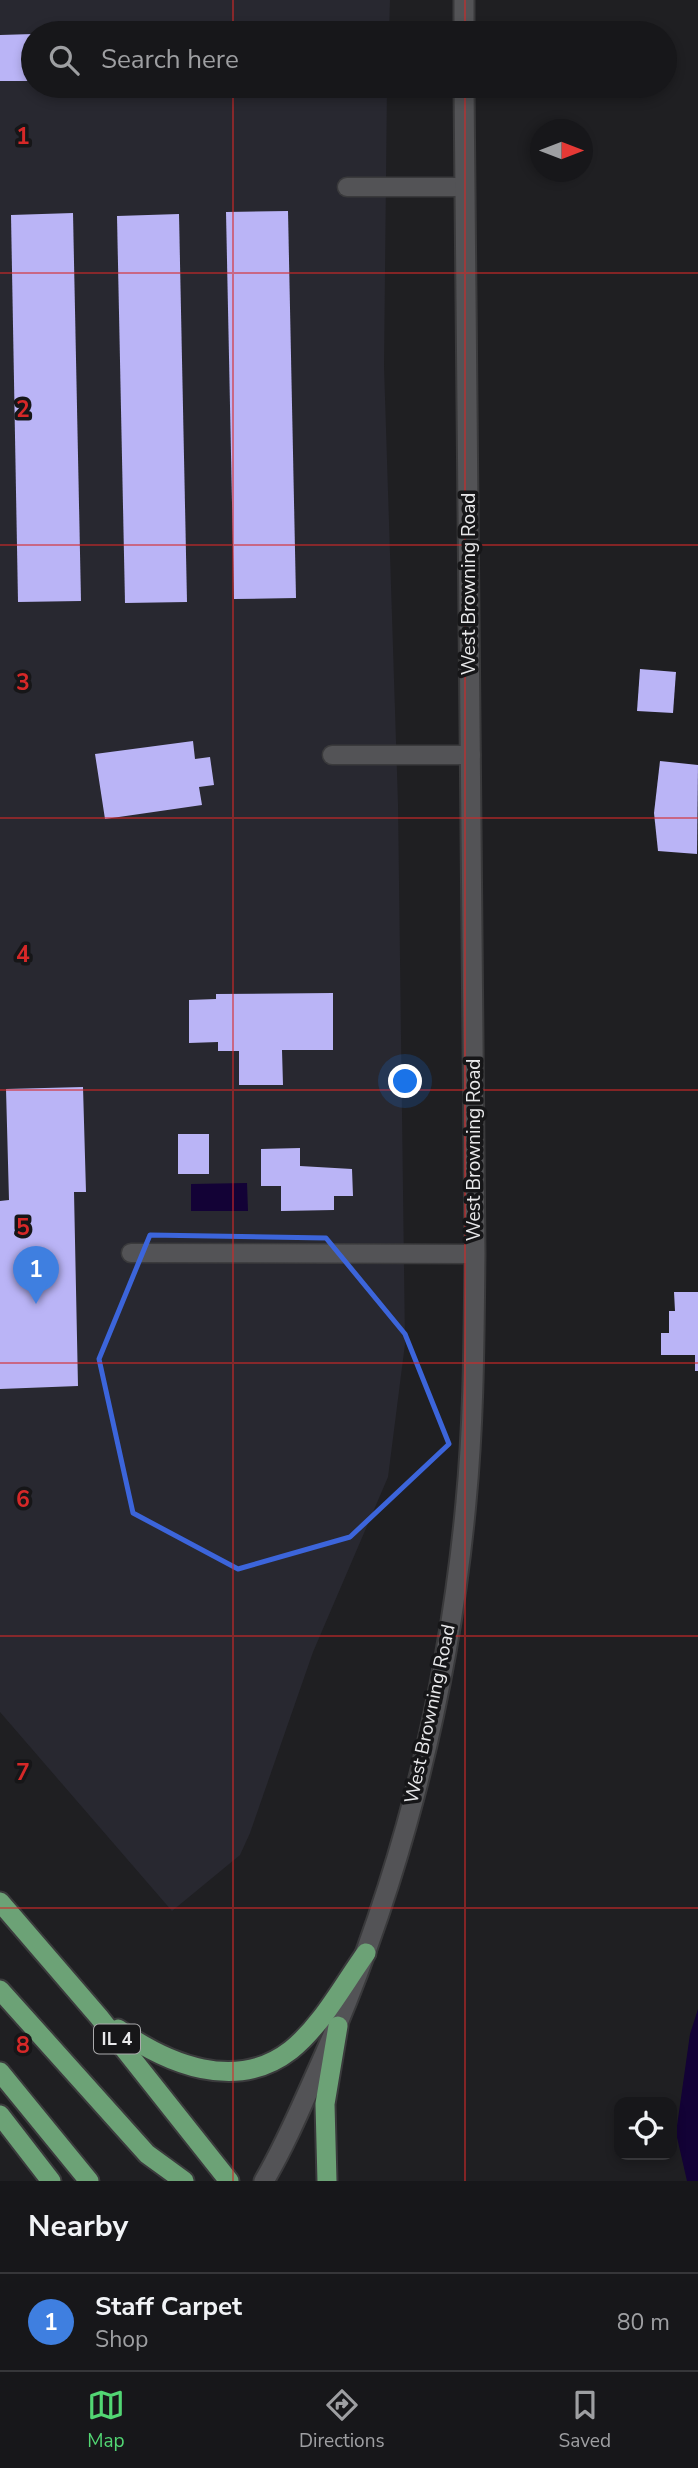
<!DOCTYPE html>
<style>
:root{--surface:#17171a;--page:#242427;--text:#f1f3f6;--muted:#9e9fa2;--line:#363639;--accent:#52d673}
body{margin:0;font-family:"Nunito Sans",sans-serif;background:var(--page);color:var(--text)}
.controls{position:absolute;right:21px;bottom:21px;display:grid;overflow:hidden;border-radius:14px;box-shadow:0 4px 10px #0003}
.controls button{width:63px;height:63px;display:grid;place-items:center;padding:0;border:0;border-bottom:2px solid var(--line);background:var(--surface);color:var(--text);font:35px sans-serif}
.compass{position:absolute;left:530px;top:119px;width:63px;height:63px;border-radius:50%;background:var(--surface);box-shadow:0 4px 10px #0003;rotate:90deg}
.you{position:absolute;left:406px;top:1082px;width:24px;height:24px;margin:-18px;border:5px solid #fff;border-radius:50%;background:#1a73e8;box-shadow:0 0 0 10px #1a73e833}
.badge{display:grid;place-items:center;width:46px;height:46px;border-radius:50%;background:var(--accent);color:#fff;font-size:23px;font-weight:700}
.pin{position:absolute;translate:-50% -58px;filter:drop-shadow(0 2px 4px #0008)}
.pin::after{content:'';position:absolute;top:37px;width:24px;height:21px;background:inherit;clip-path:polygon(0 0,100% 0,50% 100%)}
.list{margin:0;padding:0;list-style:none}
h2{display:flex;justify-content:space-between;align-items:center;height:91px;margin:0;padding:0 28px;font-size:30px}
h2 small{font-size:23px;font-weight:400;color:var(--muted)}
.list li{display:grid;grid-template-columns:46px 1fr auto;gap:21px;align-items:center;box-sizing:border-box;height:98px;padding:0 28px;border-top:2px solid var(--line)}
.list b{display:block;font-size:26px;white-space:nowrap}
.list p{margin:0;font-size:23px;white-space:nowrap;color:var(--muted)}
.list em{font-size:23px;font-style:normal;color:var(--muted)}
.icon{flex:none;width:38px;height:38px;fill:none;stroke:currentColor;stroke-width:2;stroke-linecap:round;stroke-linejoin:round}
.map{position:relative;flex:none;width:698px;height:2181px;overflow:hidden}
.search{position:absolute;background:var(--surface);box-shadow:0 4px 10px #0003;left:21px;right:21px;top:21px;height:77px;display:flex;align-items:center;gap:18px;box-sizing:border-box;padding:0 24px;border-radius:38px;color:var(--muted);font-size:26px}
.sheet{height:189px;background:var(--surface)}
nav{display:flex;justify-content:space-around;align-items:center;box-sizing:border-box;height:98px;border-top:2px solid var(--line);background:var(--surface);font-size:19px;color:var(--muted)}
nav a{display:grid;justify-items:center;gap:4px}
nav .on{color:var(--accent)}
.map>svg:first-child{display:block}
.built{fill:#282830}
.water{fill:#130236}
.building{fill:#bab4f6}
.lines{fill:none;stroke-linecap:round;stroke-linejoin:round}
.service-casing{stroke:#3a3a3c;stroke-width:21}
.tertiary-casing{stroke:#3a3a3c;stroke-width:23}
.trunk-casing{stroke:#3a3a3c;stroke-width:23}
.service{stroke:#535356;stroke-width:18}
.tertiary{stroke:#535356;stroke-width:19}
.trunk{stroke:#6ca276;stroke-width:19}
.marked{fill:none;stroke:#3c65db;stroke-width:5;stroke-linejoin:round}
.grid{fill:none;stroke:#d62828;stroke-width:2;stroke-opacity:0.55}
.labels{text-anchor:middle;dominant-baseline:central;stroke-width:7;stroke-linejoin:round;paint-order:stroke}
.shield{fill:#161618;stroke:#aaaaac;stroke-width:2}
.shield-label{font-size:18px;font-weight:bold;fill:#e9e9eb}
.street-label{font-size:19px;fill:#e9e9eb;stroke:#161618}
.grid-label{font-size:23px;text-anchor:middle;font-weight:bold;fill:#d62828;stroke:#161618;stroke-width:7;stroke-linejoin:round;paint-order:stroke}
</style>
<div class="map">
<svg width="698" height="2181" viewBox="0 0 698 2181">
<rect width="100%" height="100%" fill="#1f1f22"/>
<path class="built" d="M0 0H390L389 33H33V86H387L384 366 398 804 405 1344 388 1477 313 1652 250 1833 240 1855 172 1911 0 1712Z"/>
<g class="water">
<path d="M247 1183 248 1211H191V1184Z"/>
<path d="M698 2009V2181H687L676 2133 690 2034Z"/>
</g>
<g class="building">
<path d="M33 34V81H0V35Z"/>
<path d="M288 211 296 598 234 599 226 212Z"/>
<path d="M73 213 81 601 18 602 11 215Z"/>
<path d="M179 214 187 602 125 603 117 216Z"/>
<path d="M640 669 676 672 673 713 637 711Z"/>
<path d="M193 741 195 759 210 757 214 785 199 787 202 805 105 819 95 754Z"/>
<path d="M660 761 698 765 697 854 658 851 654 813Z"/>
<path d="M333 993V1050H282L283 1085H239V1051H218V1042L189 1043V1000L216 999V994Z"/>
<path d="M83 1087 86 1192H74L78 1386 0 1389V1201L9 1200 6 1089Z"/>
<rect x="178" y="1134" width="31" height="40"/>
<path d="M300 1148V1166L352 1169 353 1196H334V1210L281 1211V1186H261V1149Z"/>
<path d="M674 1292H698V1371H695V1355H661V1333H669V1311H675Z"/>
</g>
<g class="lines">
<g class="service-casing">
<g id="service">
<path d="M347 187H465"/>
<path d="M332 755H471"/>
<path d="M131 1253 475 1254"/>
</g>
</g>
<g class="tertiary-casing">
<g id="tertiary">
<path d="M464 0V33"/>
<path d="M264 2181C284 2147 299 2112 315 2076 397 1896 448 1699 466 1502 474 1419 474 1337 475 1254L464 86"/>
</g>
</g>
<g class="trunk-casing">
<g id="trunk">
<path d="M0 1902 99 2017 229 2181"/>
<path d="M0 1990 147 2154 184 2181"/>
<path d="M118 2029C167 2064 236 2093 291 2050 322 2025 343 1985 366 1953"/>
<path d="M0 2072 89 2181"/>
<path d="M0 2115 51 2181"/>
<path d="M327 2181 325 2104 338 2026"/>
</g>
</g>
<use href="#service" class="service"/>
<use href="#tertiary" class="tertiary"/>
<use href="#trunk" class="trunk"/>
</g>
<path class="marked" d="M150 1235 326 1238 405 1334 449 1444 350 1537 238 1569 133 1513 99 1359Z"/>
<path class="grid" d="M233 0V33M465 0V33M233 86V2181M465 86V2181M0 273H698M0 545H698M0 818H698M0 1090H698M0 1363H698M0 1636H698M0 1908H698"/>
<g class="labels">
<rect class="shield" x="94" y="2024.5" width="46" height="29" rx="5"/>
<g class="shield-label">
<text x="117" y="2039">IL 4</text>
</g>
<g class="street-label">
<text transform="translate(469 584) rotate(-90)">West Browning Road</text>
<text transform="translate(474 1150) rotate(-90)">West Browning Road</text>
<text transform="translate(430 1714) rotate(-78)">West Browning Road</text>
</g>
</g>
<g class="grid-label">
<text x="23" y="144">1</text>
<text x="23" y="417">2</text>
<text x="23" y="690">3</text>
<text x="23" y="962">4</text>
<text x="23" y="1235">5</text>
<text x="23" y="1507">6</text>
<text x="23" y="1780">7</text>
<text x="23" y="2053">8</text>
</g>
</svg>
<div class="controls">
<button><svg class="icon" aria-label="locate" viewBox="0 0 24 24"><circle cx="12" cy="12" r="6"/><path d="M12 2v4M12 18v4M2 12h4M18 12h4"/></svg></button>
</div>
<svg class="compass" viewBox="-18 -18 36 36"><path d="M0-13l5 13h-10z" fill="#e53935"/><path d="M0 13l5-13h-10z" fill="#9e9fa2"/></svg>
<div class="you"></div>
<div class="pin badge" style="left:36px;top:1304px;background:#3f7fe0">1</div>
<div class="search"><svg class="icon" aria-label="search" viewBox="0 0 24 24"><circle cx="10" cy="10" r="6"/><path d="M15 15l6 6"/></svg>Search here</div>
</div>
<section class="sheet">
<h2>Nearby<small></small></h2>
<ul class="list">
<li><span class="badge" style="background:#3f7fe0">1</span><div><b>Staff Carpet</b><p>Shop</p></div><em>80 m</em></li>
</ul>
</section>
<nav>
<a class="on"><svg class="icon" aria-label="map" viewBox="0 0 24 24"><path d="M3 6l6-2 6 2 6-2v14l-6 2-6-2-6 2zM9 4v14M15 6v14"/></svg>Map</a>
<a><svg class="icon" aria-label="directions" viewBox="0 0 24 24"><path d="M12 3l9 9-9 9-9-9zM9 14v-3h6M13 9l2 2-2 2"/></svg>Directions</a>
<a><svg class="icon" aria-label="saved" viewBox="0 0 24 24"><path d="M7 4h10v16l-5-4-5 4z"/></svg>Saved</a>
</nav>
